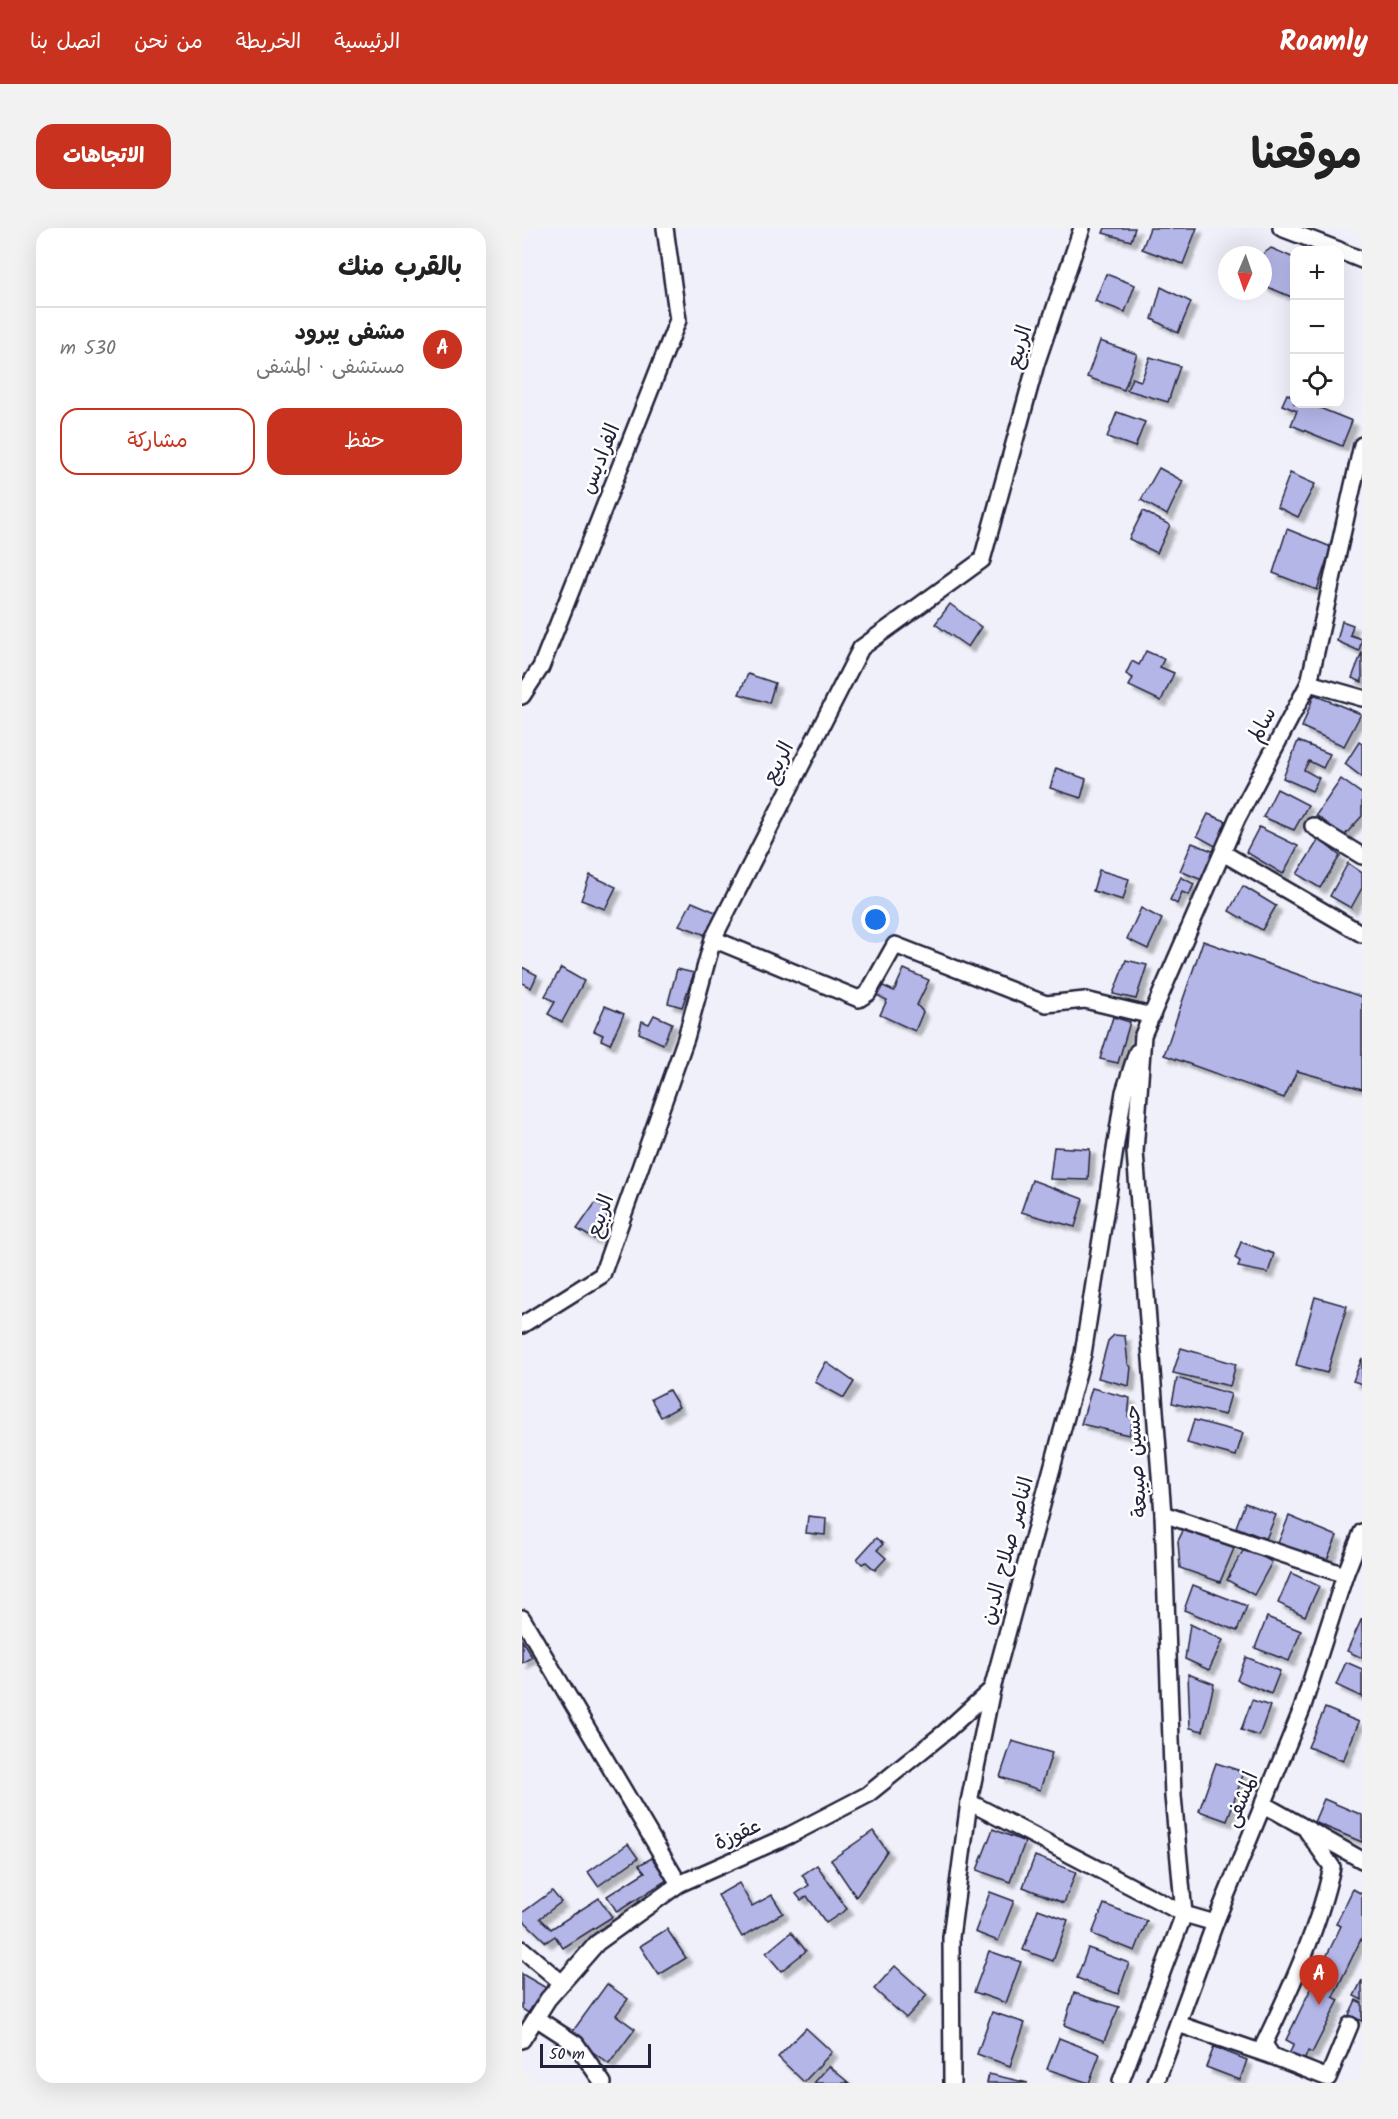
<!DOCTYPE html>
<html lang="ar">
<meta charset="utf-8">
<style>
:root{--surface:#fff;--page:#f2f2f2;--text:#222;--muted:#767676;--line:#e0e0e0;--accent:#c8321e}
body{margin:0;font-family:Kalam,"Playpen Sans Arabic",sans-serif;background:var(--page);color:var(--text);direction:rtl}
.controls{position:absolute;right:18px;top:18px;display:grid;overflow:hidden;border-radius:12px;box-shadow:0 6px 24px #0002}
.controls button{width:54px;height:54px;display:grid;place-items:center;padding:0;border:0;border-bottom:2px solid var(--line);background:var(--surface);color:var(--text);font:30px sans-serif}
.compass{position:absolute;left:696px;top:18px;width:54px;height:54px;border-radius:50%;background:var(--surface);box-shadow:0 6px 24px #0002;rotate:182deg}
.scale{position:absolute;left:18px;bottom:15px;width:111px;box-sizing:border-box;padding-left:6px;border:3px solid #22223b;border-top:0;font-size:16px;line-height:21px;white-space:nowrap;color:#22223b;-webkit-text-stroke:4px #fff;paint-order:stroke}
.you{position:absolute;left:354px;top:692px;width:21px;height:21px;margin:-15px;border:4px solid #fff;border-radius:50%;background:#1a73e8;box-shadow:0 0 0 9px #1a73e833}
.badge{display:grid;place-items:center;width:39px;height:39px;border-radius:50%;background:var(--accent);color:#fff;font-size:20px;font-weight:700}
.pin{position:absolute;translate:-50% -50px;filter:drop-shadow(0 2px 3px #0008)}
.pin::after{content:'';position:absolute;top:32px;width:21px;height:18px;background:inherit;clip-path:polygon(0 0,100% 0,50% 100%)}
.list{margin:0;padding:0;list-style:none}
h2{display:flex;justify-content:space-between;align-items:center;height:78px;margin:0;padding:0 24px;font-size:26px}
h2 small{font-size:20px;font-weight:400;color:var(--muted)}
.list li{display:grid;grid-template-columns:39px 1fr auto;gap:18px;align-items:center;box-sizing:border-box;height:84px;padding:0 24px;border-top:2px solid var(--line)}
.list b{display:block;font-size:22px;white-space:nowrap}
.list p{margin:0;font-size:20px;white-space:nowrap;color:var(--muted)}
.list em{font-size:20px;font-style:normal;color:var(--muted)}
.actions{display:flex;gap:12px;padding:18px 24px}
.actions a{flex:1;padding:14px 0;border:2px solid var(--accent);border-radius:18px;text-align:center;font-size:21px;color:var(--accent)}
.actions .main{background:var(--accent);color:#fff}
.icon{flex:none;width:33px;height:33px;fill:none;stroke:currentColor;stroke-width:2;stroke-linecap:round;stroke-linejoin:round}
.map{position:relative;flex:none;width:840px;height:1855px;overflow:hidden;direction:ltr;border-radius:18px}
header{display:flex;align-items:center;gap:36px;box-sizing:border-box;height:84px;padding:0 30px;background:var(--accent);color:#fff}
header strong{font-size:28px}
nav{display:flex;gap:33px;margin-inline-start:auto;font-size:21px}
.intro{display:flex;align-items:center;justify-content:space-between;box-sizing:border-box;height:144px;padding:0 36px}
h1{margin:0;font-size:42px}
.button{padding:15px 27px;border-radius:18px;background:var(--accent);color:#fff;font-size:21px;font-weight:700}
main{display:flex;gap:36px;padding:0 36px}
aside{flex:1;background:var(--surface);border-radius:18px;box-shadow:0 6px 24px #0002}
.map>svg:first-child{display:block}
.building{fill:#b4b6e8;stroke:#22223b;stroke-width:1.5;filter:url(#shadow)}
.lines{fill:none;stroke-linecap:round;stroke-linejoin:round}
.minor-casing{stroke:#22223b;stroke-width:20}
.minor{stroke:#fff;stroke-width:15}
.labels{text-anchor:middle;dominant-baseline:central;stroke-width:5;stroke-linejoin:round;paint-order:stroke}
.street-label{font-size:21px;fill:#22223b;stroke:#fff}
</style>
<header>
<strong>Roamly</strong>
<nav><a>الرئيسية</a><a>الخريطة</a><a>من نحن</a><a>اتصل بنا</a></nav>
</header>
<div class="intro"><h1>موقعنا</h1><a class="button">الاتجاهات</a></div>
<main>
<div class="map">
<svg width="840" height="1855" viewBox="0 0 840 1855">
<defs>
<filter id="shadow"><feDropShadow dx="5.5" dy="5.5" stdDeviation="1.5" flood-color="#0004"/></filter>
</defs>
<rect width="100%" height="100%" fill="#f0f0fa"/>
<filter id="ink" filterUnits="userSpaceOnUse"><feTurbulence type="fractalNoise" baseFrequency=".0167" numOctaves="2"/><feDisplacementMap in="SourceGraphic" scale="12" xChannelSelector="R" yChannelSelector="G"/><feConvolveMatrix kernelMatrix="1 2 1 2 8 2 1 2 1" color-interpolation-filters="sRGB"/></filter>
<g filter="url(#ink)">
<g class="building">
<path d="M583 0H613L609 13 581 5Z"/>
<path d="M628 0H675L661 36 620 21Z"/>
<path d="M749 20 772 30V70L741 57 740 27Z"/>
<path d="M584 46 613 57 603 84 573 73Z"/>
<path d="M639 59 669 74 656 105 630 91Z"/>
<path d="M578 113 615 126 602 162 565 149Z"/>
<path d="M628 129 658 138 646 174 605 162 610 150 619 153Z"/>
<path d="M765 166 772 169V176H788L830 193 820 218 769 197 775 183 760 177Z"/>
<path d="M595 184 623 194 613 219 585 209Z"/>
<path d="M637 240 661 253 645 287 619 272Z"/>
<path d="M768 245 793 256 776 289 755 279Z"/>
<path d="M621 283 648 297 635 325 607 311Z"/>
<path d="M765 301 809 319 795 362 751 345Z"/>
<path d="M428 376 459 399 446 419 413 396Z"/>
<path d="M820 393 831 397 828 407 840 411 837 423 815 413Z"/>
<path d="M624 423 642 431 638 439 652 445 639 473 607 458 611 450 604 446 610 433 617 437Z"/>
<path d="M840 424V454L830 450Z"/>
<path d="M226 446 253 455 247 475 217 466Z"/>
<path d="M792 467 839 486 822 518 780 499Z"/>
<path d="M776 513 808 526 801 540 787 533 782 542 797 550 790 563 761 550Z"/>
<path d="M837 514 840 516V549L823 536Z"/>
<path d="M534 540 564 551 559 570 528 560Z"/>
<path d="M819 551 840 566V588L822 608 794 587Z"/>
<path d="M755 561 786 577 772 602 741 589Z"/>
<path d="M686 586 706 594 695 619 675 608Z"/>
<path d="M737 599 776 618 761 646 724 624Z"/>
<path d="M797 611 818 628 798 660 775 646Z"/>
<path d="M670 615 693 624 680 652 658 643Z"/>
<path d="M826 635 840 645V660L829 680 808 668Z"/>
<path d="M577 642 607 651 601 672 571 663Z"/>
<path d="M68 647 94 659 83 681 59 672Z"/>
<path d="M659 649 672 656 667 667 660 664 655 676 648 672Z"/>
<path d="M721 658 754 678 740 702 707 683Z"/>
<path d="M170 674 196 685 184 707 157 697Z"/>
<path d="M619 680 640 691 626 721 605 711Z"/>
<path d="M681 713 840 769V861L775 843 762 870 642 827Z"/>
<path d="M604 732 625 737 614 771 591 766Z"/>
<path d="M0 739 15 747 9 760 0 755Z"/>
<path d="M39 740 62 753 40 794 26 786 33 774 23 768Z"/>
<path d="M155 741 172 745 160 779 146 775Z"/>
<path d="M382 741 407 752 395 777 401 784 393 803 358 787 365 772 354 767 359 757 372 763Z"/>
<path d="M83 778 102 786 88 816 79 812 81 807 72 803Z"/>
<path d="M132 787 150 795 141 816 117 805 120 793 127 796Z"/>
<path d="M591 789 608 794 596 835 578 831Z"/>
<path d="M532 919 568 921 566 952 528 951Z"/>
<path d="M510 952 561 971 553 999 499 984Z"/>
<path d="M74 974 88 984 72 1011 55 1001Z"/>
<path d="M719 1014 752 1026 746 1045 716 1039 718 1033 713 1030Z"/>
<path d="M793 1069 825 1078 805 1145 774 1137Z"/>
<path d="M592 1107 603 1108 606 1136 609 1139 607 1158 576 1150 586 1113Z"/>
<path d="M659 1120 714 1136 708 1158 651 1145Z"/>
<path d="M840 1130V1156L831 1153Z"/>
<path d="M304 1134 332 1154 322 1170 293 1154Z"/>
<path d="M655 1150 709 1166 703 1187 650 1175Z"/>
<path d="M570 1160 608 1170 606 1188 611 1191 607 1207 559 1196Z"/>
<path d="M147 1162 157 1179 139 1189 129 1171Z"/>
<path d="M672 1192 721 1205 714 1228 665 1215Z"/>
<path d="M723 1275 754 1287 744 1311 714 1299Z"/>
<path d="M286 1288 304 1290 303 1307 284 1305Z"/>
<path d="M767 1288 815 1308 804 1334 756 1315Z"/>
<path d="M662 1301 713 1318 698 1354 658 1340 656 1313Z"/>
<path d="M354 1310 361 1316 355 1322 364 1330 353 1342 344 1334 340 1336 335 1331Z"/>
<path d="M723 1319 750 1334 732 1367 705 1352Z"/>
<path d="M769 1345 797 1358 783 1388 756 1375Z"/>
<path d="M671 1357 725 1378 715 1403 662 1382Z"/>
<path d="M745 1389 779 1403 767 1433 733 1420Z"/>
<path d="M840 1390V1430L825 1423Z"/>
<path d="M668 1396 701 1412 687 1442 663 1431Z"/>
<path d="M0 1412 10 1429 0 1435Z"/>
<path d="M724 1429 758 1443 749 1466 715 1452Z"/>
<path d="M824 1434 840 1441V1469L814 1457Z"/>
<path d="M666 1446 692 1456 681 1503 668 1500Z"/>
<path d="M730 1472 748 1478 737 1508 719 1502Z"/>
<path d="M803 1480 837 1494 821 1533 786 1519Z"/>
<path d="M490 1513 530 1525 518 1562 478 1549Z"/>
<path d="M694 1535 722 1544 705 1593 677 1583Z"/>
<path d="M802 1571 840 1587V1614L792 1594Z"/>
<path d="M471 1601 503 1614 488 1654 455 1642Z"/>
<path d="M351 1603 365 1623 334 1669 309 1632Z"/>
<path d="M106 1616 116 1630 76 1658 66 1644Z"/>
<path d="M513 1628 554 1644 542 1675 501 1659Z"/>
<path d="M130 1630 145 1652 95 1684 85 1668 123 1644 117 1637Z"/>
<path d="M295 1637 325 1681 304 1695 285 1668 279 1672 274 1666 287 1657 280 1647Z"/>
<path d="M217 1655 230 1678 250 1667 261 1685 220 1709 196 1667Z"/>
<path d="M831 1661 840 1666V1709L811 1769 817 1772 790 1825 786 1823 782 1833 767 1826 772 1816 764 1812 819 1698 814 1696Z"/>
<path d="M30 1663 39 1674 18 1690 29 1701 77 1670 90 1689 41 1720 33 1708 24 1714 0 1691V1685Z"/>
<path d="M468 1664 492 1673 476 1713 453 1704Z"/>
<path d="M582 1676 625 1693 613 1723 570 1706Z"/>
<path d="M516 1681 546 1692 531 1733 501 1722Z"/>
<path d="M145 1701 164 1730 137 1747 118 1718Z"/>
<path d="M269 1704 284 1723 259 1743 244 1725Z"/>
<path d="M566 1720 607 1735 596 1766 555 1750Z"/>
<path d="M467 1723 499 1734 484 1775 452 1764Z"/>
<path d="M373 1738 405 1767 384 1790 352 1761Z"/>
<path d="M0 1746 26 1761 10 1787 0 1781Z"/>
<path d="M840 1752V1772L832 1768Z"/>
<path d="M85 1756 106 1771 94 1787 113 1801 87 1836 48 1807Z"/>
<path d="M552 1765 597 1779 582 1813 542 1797Z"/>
<path d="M834 1772 840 1775V1793L827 1787Z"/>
<path d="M470 1784 503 1795 488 1838 455 1826Z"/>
<path d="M284 1800 310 1824 282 1854 256 1829Z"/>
<path d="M537 1810 578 1826 567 1855 525 1841Z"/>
<path d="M692 1819 725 1832 718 1852 684 1839Z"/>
<path d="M307 1838 327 1855H292Z"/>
<path d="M467 1846 506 1855H465Z"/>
</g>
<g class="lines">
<g class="minor-casing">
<g id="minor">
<path d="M759 0 817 22"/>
<path d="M818 23 840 32"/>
<path d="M787 455 840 470"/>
<path d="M0 468 19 439 156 92 143 0"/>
<path d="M791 598 840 628"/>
<path d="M701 625 840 706"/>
<path d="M191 711 337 771 346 765 373 717 524 776 563 772 630 788"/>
<path d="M0 1097 80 1047 164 810 191 711 339 420 460 332 514 136 560 0"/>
<path d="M641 1286 823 1347"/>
<path d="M0 1390 157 1656"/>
<path d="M447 1574 662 1686 693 1695"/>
<path d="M741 1576 840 1632"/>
<path d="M785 1603 810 1639C797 1699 769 1760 742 1816L750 1828 806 1850 828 1797"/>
<path d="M0 1721 40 1755"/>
<path d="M14 1790 54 1816 81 1855"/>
<path d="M656 1796 750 1828"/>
<path d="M0 1812 26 1771 75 1715 157 1656 268 1607 345 1567 423 1504 470 1461"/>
<path d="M599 1853 662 1686 651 1568 641 1286 613 924 621 807 715 591 787 455 840 217"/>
<path d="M430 1855 429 1709 447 1574 470 1461 561 1126 602 864 615 824"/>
<path d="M634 1855 693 1695 780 1481 823 1347 840 1304"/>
</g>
</g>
<use href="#minor" class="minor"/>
</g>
</g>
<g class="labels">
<g class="street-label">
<text transform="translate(498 119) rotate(-73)">الربيع</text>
<text transform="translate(79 231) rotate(-68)">الفراديس</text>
<text transform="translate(741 497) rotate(-62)">سالم</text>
<text transform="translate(257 535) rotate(-63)">الربيع</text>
<text transform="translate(79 988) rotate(-70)">الربيع</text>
<text transform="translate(615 1233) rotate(-94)">حسين صيبعة</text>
<text transform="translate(486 1323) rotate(-75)">الناصر صلاح الدين</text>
<text transform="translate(720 1572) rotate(-68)">المشفى</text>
<text transform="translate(216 1607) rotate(-24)">عقوزة</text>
</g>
</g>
</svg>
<div class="controls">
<button>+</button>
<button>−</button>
<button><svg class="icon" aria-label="locate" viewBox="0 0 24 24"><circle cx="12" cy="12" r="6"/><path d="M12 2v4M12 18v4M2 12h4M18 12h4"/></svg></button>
</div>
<svg class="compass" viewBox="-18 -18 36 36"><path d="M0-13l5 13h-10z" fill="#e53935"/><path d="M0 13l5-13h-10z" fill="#767676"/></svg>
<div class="scale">50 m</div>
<div class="you"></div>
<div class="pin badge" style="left:797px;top:1777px">A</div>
</div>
<aside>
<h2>بالقرب منك<small></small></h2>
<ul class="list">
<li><span class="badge">A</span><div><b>مشفى يبرود</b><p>مستشفى · المشفى</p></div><em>530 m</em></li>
</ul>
<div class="actions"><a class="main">حفظ</a><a>مشاركة</a></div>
</aside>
</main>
